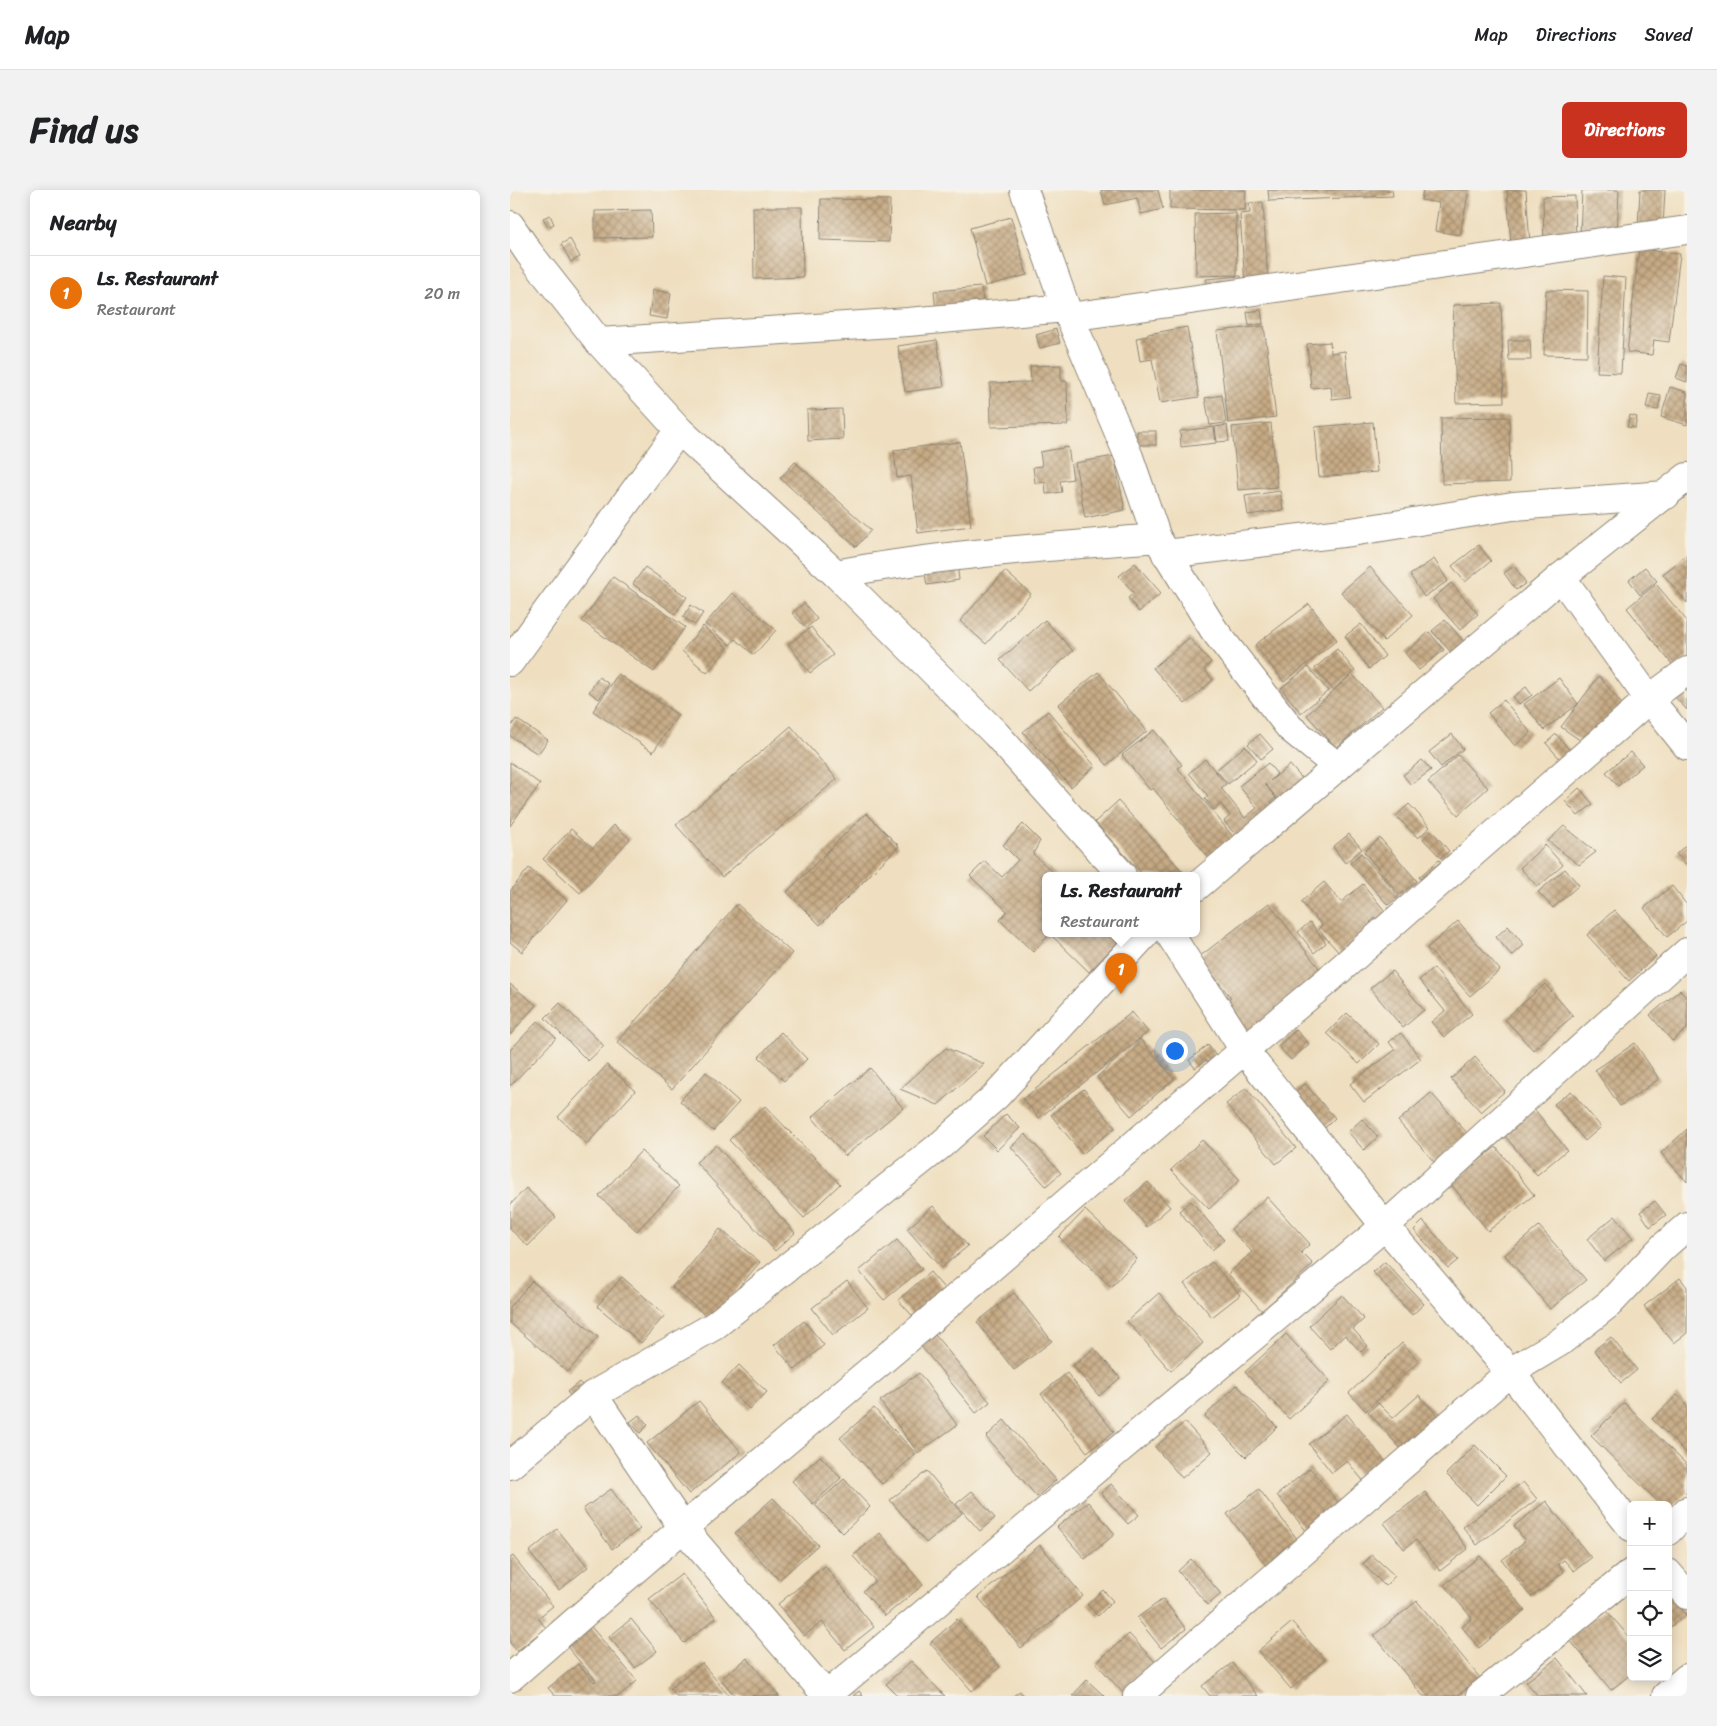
<!DOCTYPE html>
<meta charset="utf-8">
<style>
:root{--surface:#fff;--page:#f2f2f2;--text:#202124;--muted:#757577;--line:#e0e0e0;--accent:#c8321e}
body{margin:0;font-family:Sriracha,sans-serif;background:var(--page);color:var(--text)}
.controls{position:absolute;right:15px;bottom:15px;display:grid;overflow:hidden;border-radius:8px;box-shadow:0 2px 12px #0003}
.controls button{width:45px;height:45px;display:grid;place-items:center;padding:0;border:0;border-bottom:1px solid var(--line);background:var(--surface);color:var(--text);font:25px sans-serif}
.you{position:absolute;left:664px;top:860px;width:18px;height:18px;margin:-12px;border:4px solid #fff;border-radius:50%;background:#1a73e8;box-shadow:0 0 0 8px #1a73e833}
.badge{display:grid;place-items:center;width:32px;height:32px;border-radius:50%;background:var(--accent);color:#fff;font-size:16px;font-weight:700}
.pin{position:absolute;translate:-50% -41px;filter:drop-shadow(0 1px 2px #0008)}
.pin::after{content:'';position:absolute;top:26px;width:18px;height:15px;background:inherit;clip-path:polygon(0 0,100% 0,50% 100%)}
.popup{position:absolute;left:532px;top:682px;width:158px;height:65px;box-sizing:border-box;display:grid;place-content:center;border-radius:8px;background:var(--surface);filter:drop-shadow(0 1px 4px #0005);font-size:16px;white-space:nowrap;color:var(--muted)}
.popup b{font-size:19px;color:var(--text)}
.popup::after{content:'';position:absolute;left:50%;top:100%;margin-left:-10px;border:10px solid transparent;border-top-color:var(--surface)}
.list{margin:0;padding:0;list-style:none}
h2{display:flex;justify-content:space-between;align-items:center;height:65px;margin:0;padding:0 20px;font-size:21px}
h2 small{font-size:16px;font-weight:400;color:var(--muted)}
.list li{display:grid;grid-template-columns:32px 1fr auto;gap:15px;align-items:center;box-sizing:border-box;height:75px;padding:0 20px;border-top:1px solid var(--line)}
.list b{display:block;font-size:19px;white-space:nowrap}
.list p{margin:0;font-size:16px;white-space:nowrap;color:var(--muted)}
.list em{font-size:16px;font-style:normal;color:var(--muted)}
.icon{flex:none;width:28px;height:28px;fill:none;stroke:currentColor;stroke-width:2;stroke-linecap:round;stroke-linejoin:round}
.map{position:relative;flex:none;width:1177px;height:1506px;overflow:hidden;border-radius:8px}
header{display:flex;align-items:center;gap:30px;box-sizing:border-box;height:70px;padding:0 25px;background:var(--surface);border-bottom:1px solid var(--line)}
header strong{font-size:24px}
nav{display:flex;gap:28px;margin-inline-start:auto;font-size:18px}
.intro{display:flex;align-items:center;justify-content:space-between;box-sizing:border-box;height:120px;padding:0 30px}
h1{margin:0;font-size:35px}
.button{padding:12px 22px;border-radius:8px;background:var(--accent);color:#fff;font-size:18px;font-weight:700}
main{display:flex;gap:30px;padding:0 30px}
aside{flex:1;background:var(--surface);border-radius:8px;box-shadow:0 2px 12px #0003}
.map>svg:first-child{display:block}
.building{fill:url(#building-cross-hatch)}
.lines{fill:none;stroke-linecap:round;stroke-linejoin:round}
.street-casing{stroke:#8d8576;stroke-width:30}
.street{stroke:#fff;stroke-width:28}
</style>
<header>
<strong>Map</strong>
<nav><a>Map</a><a>Directions</a><a>Saved</a></nav>
</header>
<div class="intro"><h1>Find us</h1><a class="button">Directions</a></div>
<main>
<aside>
<h2>Nearby<small></small></h2>
<ul class="list">
<li><span class="badge" style="background:#e8710a">1</span><div><b>Ls. Restaurant</b><p>Restaurant</p></div><em>20 m</em></li>
</ul>
</aside>
<div class="map">
<svg width="1177" height="1506" viewBox="0 0 1177 1506">
<defs>
<pattern id="building-cross-hatch" width="8" height="8" patternUnits="userSpaceOnUse" patternTransform="scale(1.25)"><rect width="8" height="8" fill="#c7ab85"/><path d="M0 0l8 8M0 8l8-8" fill="none" stroke="#a28b6d"/></pattern>
</defs>
<rect width="100%" height="100%" fill="#f7f3e8"/>
<filter id="ink" filterUnits="userSpaceOnUse"><feTurbulence type="fractalNoise" baseFrequency=".02" numOctaves="2"/><feDisplacementMap in="SourceGraphic" scale="10" xChannelSelector="R" yChannelSelector="G"/><feConvolveMatrix kernelMatrix="1 2 1 2 8 2 1 2 1" color-interpolation-filters="sRGB"/></filter>
<filter id="wash" filterUnits="userSpaceOnUse"><feTurbulence type="fractalNoise" baseFrequency=".0096" numOctaves="4" result="noise"/><feDisplacementMap in="SourceGraphic" scale="20" xChannelSelector="R" yChannelSelector="G"/><feGaussianBlur stdDeviation="1.12" result="paint"/><feColorMatrix in="noise" values="0 0 0 0 0 0 0 0 0 0 0 0 0 0 0 0 0 1.4 0 .05"/><feComposite in="paint" operator="in"/></filter>
<g filter="url(#wash)">
<rect width="100%" height="100%" fill="#efdfc0"/>
<g id="blocks">
<g class="building">
<path d="M591 0H648L653 19 631 24 627 8 595 15Z"/>
<path d="M660 0H736L735 20 660 19Z"/>
<path d="M758 0H882L883 6 759 11Z"/>
<path d="M913 0H959L950 45 925 41 929 13 911 10Z"/>
<path d="M997 0H1016L1021 67 1002 68Z"/>
<path d="M1072 0H1109L1107 46 1070 44Z"/>
<path d="M1130 0H1155L1152 56 1127 55Z"/>
<path d="M1065 6 1066 56 1034 57 1033 7Z"/>
<path d="M311 9 380 10 379 52 310 50Z"/>
<path d="M753 12 758 93 735 94 730 24 740 23 739 13Z"/>
<path d="M243 17H292L293 87 244 89Z"/>
<path d="M141 20 142 47 85 48V21Z"/>
<path d="M726 23 727 85 686 86 685 24Z"/>
<path d="M40 25 44 34 38 37 33 28Z"/>
<path d="M501 27 517 85 475 96 460 38Z"/>
<path d="M60 49 70 67 61 72 51 54Z"/>
<path d="M1129 59 1170 64 1159 152 1144 150 1142 165 1117 162Z"/>
<path d="M731 86 733 104 698 108 696 89Z"/>
<path d="M1093 86 1116 88 1111 183 1087 182Z"/>
<path d="M471 97 474 118 426 122 424 101Z"/>
<path d="M143 100 161 103 157 129 139 126Z"/>
<path d="M1036 100 1078 101 1077 166 1034 165Z"/>
<path d="M991 113 994 212 946 213 943 115Z"/>
<path d="M751 120 753 134 739 136 737 122Z"/>
<path d="M754 136 766 227 718 233 707 141Z"/>
<path d="M677 137 689 207 650 213 642 169 630 171 626 148 638 146V144Z"/>
<path d="M546 139 550 153 530 158 526 145Z"/>
<path d="M427 150 434 197 395 202 388 156Z"/>
<path d="M998 150H1020L1021 170H999Z"/>
<path d="M820 152 821 163 835 161 840 207 822 209 821 196 801 198 797 154Z"/>
<path d="M1171 174 1177 176V192L1166 188Z"/>
<path d="M551 175V191H557L558 235 481 237 480 193 521 192 520 176Z"/>
<path d="M1160 197 1177 202V235L1151 227Z"/>
<path d="M1139 204 1151 206 1148 220 1136 218Z"/>
<path d="M712 205 716 233 700 235 695 208Z"/>
<path d="M332 219 333 249 298 251 297 220Z"/>
<path d="M1120 225 1127 227 1125 238 1117 237Z"/>
<path d="M999 227 1000 292 932 294 931 228Z"/>
<path d="M863 232 867 282 809 287 805 237Z"/>
<path d="M761 233 767 297 728 300 722 237Z"/>
<path d="M717 235 719 251 707 252 705 237Z"/>
<path d="M704 237 706 253 671 257 670 241Z"/>
<rect x="627" y="241" width="19" height="14"/>
<path d="M450 252 461 336 408 343 401 286 387 288 384 260Z"/>
<path d="M558 257 563 289 550 291 552 302 536 304 535 292 525 293 523 277 532 276 530 262Z"/>
<path d="M604 266 615 320 575 328 565 273Z"/>
<path d="M285 272 361 340 346 357 270 288Z"/>
<path d="M770 301 773 320 738 325 735 306Z"/>
<path d="M969 355 981 371 955 392 942 376Z"/>
<path d="M1177 365V413L1153 384Z"/>
<path d="M924 369 938 391 914 407 900 385Z"/>
<path d="M625 373 651 403 629 422 618 408 624 403 609 386Z"/>
<path d="M447 374 449 390 417 395 414 379Z"/>
<path d="M1004 376 1016 393 1006 400 994 383Z"/>
<path d="M135 377 177 407 165 424 123 394Z"/>
<path d="M860 377 903 425 874 451 831 402Z"/>
<path d="M1135 377 1147 391 1130 405 1119 390Z"/>
<path d="M495 381 521 404 476 454 450 431Z"/>
<path d="M103 387 175 437 144 482 72 431Z"/>
<path d="M941 393 968 424 950 440 923 409Z"/>
<path d="M1146 394 1177 431V468L1165 478 1117 418Z"/>
<path d="M222 403 266 440 244 465 225 449 220 455 195 434Z"/>
<path d="M294 413 307 429 296 438 282 423Z"/>
<path d="M799 414 827 450 774 492 745 455Z"/>
<path d="M181 415 193 423 185 435 173 427Z"/>
<path d="M535 430 563 461 518 501 490 470Z"/>
<path d="M935 430 960 458 947 469 922 441Z"/>
<path d="M851 434 875 466 859 479 835 446Z"/>
<path d="M193 436 218 458 197 483 172 461Z"/>
<path d="M301 437 323 465 300 483 278 454Z"/>
<path d="M919 442 934 460 909 480 895 463Z"/>
<path d="M679 448 701 472 694 479 703 490 675 514 643 478Z"/>
<path d="M827 459 845 481 823 500 805 478Z"/>
<path d="M798 477 818 501 791 523 771 498Z"/>
<path d="M588 482 637 541 597 575 548 515Z"/>
<path d="M108 484 168 525 143 562 83 521Z"/>
<path d="M842 484 872 517 826 558 797 525Z"/>
<path d="M1089 486 1115 518 1074 553 1051 537Z"/>
<path d="M89 487 99 494 89 509 79 502Z"/>
<path d="M1049 488 1068 514 1034 540 1014 514Z"/>
<path d="M1177 488V520L1161 503Z"/>
<path d="M1016 497 1022 505 1009 514 1003 507Z"/>
<path d="M994 510 1021 543 1005 556 978 523Z"/>
<path d="M538 521 585 576 561 597 513 542Z"/>
<path d="M6 529 38 550 28 564 0 546V538Z"/>
<path d="M281 536 327 589 212 687 166 635Z"/>
<path d="M644 540 672 575 668 578 728 653 703 673 643 598 640 600 612 565Z"/>
<path d="M750 544 763 559 751 569 738 554Z"/>
<path d="M942 544 953 559 931 577 919 562Z"/>
<path d="M1046 544 1068 570 1058 578 1036 553Z"/>
<path d="M735 556 747 570 718 594 706 580Z"/>
<path d="M1121 562 1133 575 1108 596 1096 582Z"/>
<path d="M948 565 978 598 948 625 918 592Z"/>
<path d="M695 569 716 594 711 598 735 628 747 618 729 596 758 573 767 584 760 591 780 575 795 592 770 612 755 594 766 608 761 612 769 622 731 652 714 631 720 626 711 614 704 620 695 609 698 606 679 583Z"/>
<path d="M912 570 921 580 901 595 893 585Z"/>
<path d="M0 572 30 594 0 636Z"/>
<path d="M1069 598 1083 614 1068 626 1055 611Z"/>
<path d="M608 611 676 685H633L585 632Z"/>
<path d="M899 614 920 637 908 648 886 626Z"/>
<path d="M356 623 389 656 310 735 277 702Z"/>
<path d="M513 634 530 651 523 664 546 685H536V743H607L612 748 579 782 540 744 523 762 490 730 497 721 460 686 475 671 492 687 508 670 493 655Z"/>
<path d="M104 635 120 649 70 703 33 669 61 639 83 658Z"/>
<path d="M1054 636 1086 662 1069 675 1038 651Z"/>
<path d="M922 641 939 661 931 668 913 649Z"/>
<path d="M839 644 852 659 835 673 823 657Z"/>
<path d="M870 648 907 691 890 705 854 662Z"/>
<path d="M1177 654V675L1166 664Z"/>
<path d="M1035 655 1053 675 1028 697 1010 678Z"/>
<path d="M851 663 889 706 878 715 840 673Z"/>
<path d="M929 670 941 682 920 700 909 687Z"/>
<path d="M19 678 57 710 12 762 0 752V701Z"/>
<path d="M1055 679 1069 695 1043 718 1028 702Z"/>
<path d="M814 692 831 712 853 694 883 731 874 738 865 728 860 732 865 737 832 766 808 739 812 735 791 712Z"/>
<path d="M1162 696 1177 715V731L1157 747 1134 718Z"/>
<path d="M759 713 815 786 733 849 709 818 721 808 689 767Z"/>
<path d="M227 714 282 763 162 899 107 852Z"/>
<path d="M1104 720 1146 766 1119 791 1077 745Z"/>
<path d="M948 731 990 780 960 806 917 758Z"/>
<path d="M800 732 816 753 804 763 788 742Z"/>
<path d="M998 736 1014 755 1002 766 986 747Z"/>
<path d="M924 778 962 824 934 847 921 832 935 821 909 790Z"/>
<path d="M882 781 914 820 893 838 860 798Z"/>
<path d="M0 794 26 815 0 845Z"/>
<path d="M1035 794 1063 826 1023 860 995 829Z"/>
<path d="M1170 800 1177 809V839L1162 851 1140 825Z"/>
<path d="M50 813 94 856 78 871 35 828Z"/>
<path d="M622 822 638 842 529 928 513 909Z"/>
<path d="M837 823 869 854 849 874 817 843Z"/>
<path d="M28 831 46 848 0 896V860Z"/>
<path d="M786 840 799 854 781 870 768 856Z"/>
<path d="M271 842 297 869 274 891 249 867Z"/>
<path d="M891 843 911 869 854 912 840 894 885 860 879 852Z"/>
<path d="M630 849 664 889 621 926 587 887Z"/>
<path d="M1125 853 1149 889 1110 916 1085 880Z"/>
<path d="M698 855 708 869 700 875 696 870 685 878 679 870Z"/>
<path d="M436 858 474 874 428 915 390 899Z"/>
<path d="M965 867 995 901 971 922 941 889Z"/>
<path d="M97 875 125 901 77 954 48 927Z"/>
<path d="M360 878 393 918 335 966 302 927Z"/>
<path d="M196 882 229 912 203 941 170 911Z"/>
<path d="M795 894 825 928 814 939 783 904Z"/>
<path d="M736 898 786 958 766 974 716 914Z"/>
<path d="M574 899 605 938 572 964 541 925Z"/>
<path d="M1061 901 1091 937 1075 951 1044 914Z"/>
<path d="M921 903 958 944 925 973 888 931Z"/>
<path d="M1021 915 1057 960 1027 985 990 940Z"/>
<path d="M255 916 330 994 294 1028 219 950Z"/>
<path d="M496 924 510 938 487 960 473 946Z"/>
<path d="M852 929 868 947 854 960 838 942Z"/>
<path d="M1177 939V992L1151 963Z"/>
<path d="M515 944 551 983 536 996 501 957Z"/>
<path d="M692 950 730 990 699 1019 661 980Z"/>
<path d="M206 955 285 1043 265 1061 186 972Z"/>
<path d="M986 957 1024 1005 978 1041 940 993Z"/>
<path d="M131 961 169 996 127 1041 89 1006Z"/>
<path d="M638 992 660 1017 637 1037 615 1011Z"/>
<path d="M16 998 46 1027 18 1056 0 1039V1015Z"/>
<path d="M757 1007 800 1054 791 1062 803 1074 752 1121 718 1084 742 1062 721 1039Z"/>
<path d="M681 1011 714 1050 702 1060 669 1021Z"/>
<path d="M1145 1011 1156 1025 1140 1037 1130 1022Z"/>
<path d="M423 1016 458 1056 431 1078 397 1039Z"/>
<path d="M575 1020 627 1069 601 1097 549 1047Z"/>
<path d="M1105 1026 1123 1048 1094 1071 1077 1049Z"/>
<path d="M913 1031 948 1070 938 1078 904 1040Z"/>
<path d="M1029 1036 1076 1090 1040 1119 995 1065Z"/>
<path d="M210 1039 250 1072 201 1130 162 1097Z"/>
<path d="M387 1050 412 1079 374 1110 349 1081Z"/>
<path d="M702 1072 730 1105 702 1127 674 1094Z"/>
<path d="M875 1072 914 1114 902 1125 863 1082Z"/>
<path d="M420 1082 440 1105 409 1133 388 1110Z"/>
<path d="M112 1087 155 1125 131 1153 87 1116Z"/>
<path d="M1170 1088 1177 1097V1143L1164 1153 1134 1116Z"/>
<path d="M22 1091 88 1147 58 1182 0 1133V1117Z"/>
<path d="M337 1091 358 1118 323 1145 302 1118Z"/>
<path d="M504 1103 542 1151 504 1180 467 1132Z"/>
<path d="M649 1103 693 1153 661 1181 617 1131Z"/>
<path d="M832 1105 854 1129 843 1139 858 1156 851 1162 835 1145 820 1159 799 1136Z"/>
<path d="M294 1131 314 1155 285 1180 264 1155Z"/>
<path d="M776 1144 820 1191 779 1229 735 1182Z"/>
<path d="M425 1145 480 1212 466 1223 411 1156Z"/>
<path d="M1101 1147 1127 1180 1111 1193 1084 1160Z"/>
<path d="M892 1153 909 1171 856 1221 839 1203Z"/>
<path d="M584 1158 610 1188 589 1206 563 1176Z"/>
<path d="M229 1175 257 1202 239 1219 212 1193Z"/>
<path d="M409 1183 447 1235 408 1263 370 1211Z"/>
<path d="M557 1183 604 1242 577 1262 531 1204Z"/>
<path d="M69 1192 80 1203 68 1214 57 1202Z"/>
<path d="M727 1195 767 1237 736 1267 695 1226Z"/>
<path d="M909 1205 937 1236 900 1269 858 1222 868 1213 883 1228Z"/>
<path d="M1167 1205 1177 1215V1264L1142 1229Z"/>
<path d="M189 1211 231 1262 179 1304 137 1253Z"/>
<path d="M1114 1213 1177 1275V1302L1158 1321V1315H1151L1081 1246Z"/>
<path d="M364 1218 406 1264 372 1294 330 1248Z"/>
<path d="M837 1224 883 1281 860 1299 837 1271 822 1283 799 1254Z"/>
<path d="M129 1225 138 1235 130 1243 120 1232Z"/>
<path d="M494 1230 546 1290 527 1307 476 1247Z"/>
<path d="M675 1232 702 1262 672 1288 645 1257Z"/>
<path d="M965 1255 996 1286 967 1315 936 1284Z"/>
<path d="M310 1266 331 1288 303 1314 282 1291Z"/>
<path d="M800 1278 835 1321 802 1348 767 1305Z"/>
<path d="M417 1281 452 1323 416 1353 380 1310Z"/>
<path d="M334 1289 360 1317 333 1343 305 1315Z"/>
<path d="M1013 1292 1027 1309 967 1355 953 1337Z"/>
<path d="M601 1294 629 1325 618 1334 591 1303Z"/>
<path d="M101 1299 130 1339 102 1359 73 1319Z"/>
<path d="M749 1299 794 1358 761 1382 717 1324Z"/>
<path d="M462 1301 485 1328 470 1341 446 1314Z"/>
<path d="M915 1302 958 1359 930 1381 906 1350 894 1359 874 1333Z"/>
<path d="M263 1308 308 1355 269 1390 225 1343Z"/>
<path d="M1036 1311 1081 1368 1064 1381 1054 1370 1048 1374 1054 1382 1021 1407 992 1370 1015 1351 1004 1336Z"/>
<path d="M578 1312 605 1344 575 1369 547 1337Z"/>
<path d="M47 1339 78 1377 49 1400 19 1362Z"/>
<path d="M370 1343 413 1395 375 1426 353 1401 365 1391 343 1366Z"/>
<path d="M530 1355 573 1406 511 1458 468 1407Z"/>
<path d="M862 1365 885 1386 875 1396 853 1374Z"/>
<path d="M3 1366 43 1416 28 1428 36 1438 7 1461 0 1453V1368Z"/>
<path d="M970 1366 1015 1420 969 1458 952 1437 962 1428 934 1395Z"/>
<path d="M681 1369 711 1404 698 1415 668 1381Z"/>
<path d="M315 1376 364 1437 335 1460 312 1432 294 1446 268 1414Z"/>
<path d="M172 1384 206 1428 174 1453 139 1409Z"/>
<path d="M593 1400 603 1411 588 1426 577 1415Z"/>
<path d="M1158 1401 1176 1425 1158 1439Z"/>
<path d="M653 1409 676 1439 651 1458 627 1428Z"/>
<path d="M907 1411 970 1488 947 1506H913L864 1445Z"/>
<path d="M1095 1419 1121 1449V1484L1101 1500 1059 1449Z"/>
<path d="M121 1429 147 1461 125 1478 99 1447Z"/>
<path d="M447 1429 490 1477 462 1501 420 1453Z"/>
<path d="M782 1432 815 1470 781 1499 748 1461Z"/>
<path d="M78 1433 127 1491 109 1506H45L38 1498 68 1474 84 1492 86 1491 54 1453Z"/>
<path d="M619 1444 646 1473 613 1503 586 1473Z"/>
<path d="M237 1468 269 1506H225L211 1489Z"/>
<path d="M1047 1468 1077 1506H1028L1016 1492Z"/>
<path d="M401 1471 435 1506H388L376 1494Z"/>
<path d="M192 1473 219 1506H166L160 1498Z"/>
<path d="M722 1473 748 1506H700L692 1496Z"/>
<path d="M577 1490 594 1506H562Z"/>
<path d="M349 1501 353 1506H343Z"/>
<path d="M510 1501 514 1506H503Z"/>
</g>
</g>
</g>
<g filter="url(#ink)">
<use href="#blocks" fill-opacity="0" stroke="#8d8576" stroke-width="1"/>
<g class="lines">
<g class="street-casing">
<g id="street">
<path d="M514 0 556 118 619 267 647 348 704 440 780 538 828 577"/>
<path d="M0 35 19 63 89 152 169 240 326 384 486 544 612 685"/>
<path d="M559 127 1177 40"/>
<path d="M89 152 398 132 556 118"/>
<path d="M656 364 841 342 1003 316 1156 305"/>
<path d="M326 384C432 364 539 357 647 348"/>
<path d="M1051 387 1139 509 1177 556"/>
<path d="M0 472 169 240"/>
<path d="M686 697 1051 387 1177 287"/>
<path d="M659 743 734 860 875 1036 1000 1182 1121 1337"/>
<path d="M83 1205 173 1338 317 1506"/>
<path d="M0 1275 83 1205 204 1136 432 954 487 905 636 743"/>
<path d="M1158 1341 1177 1321"/>
<path d="M1158 1383 1177 1405"/>
<path d="M0 1488 173 1338 412 1137 734 860 818 790 1139 509 1177 481"/>
<path d="M316 1506 875 1036 1177 762"/>
<path d="M627 1506 1000 1182 1050 1152 1100 1113 1153 1057 1177 1036"/>
<path d="M970 1506 1121 1383"/>
<path d="M1156 1506 1177 1488"/>
</g>
</g>
<use href="#street" class="street"/>
</g>
</g>
</svg>
<div class="controls">
<button>+</button>
<button>−</button>
<button><svg class="icon" aria-label="locate" viewBox="0 0 24 24"><circle cx="12" cy="12" r="6"/><path d="M12 2v4M12 18v4M2 12h4M18 12h4"/></svg></button>
<button><svg class="icon" aria-label="layers" viewBox="0 0 24 24"><path d="M12 4l9 5-9 5-9-5zM3 14l9 5 9-5"/></svg></button>
</div>
<div class="you"></div>
<div class="pin badge" style="left:611px;top:804px;background:#e8710a">1</div>
<div class="popup"><b>Ls. Restaurant</b>Restaurant</div>
</div>
</main>
